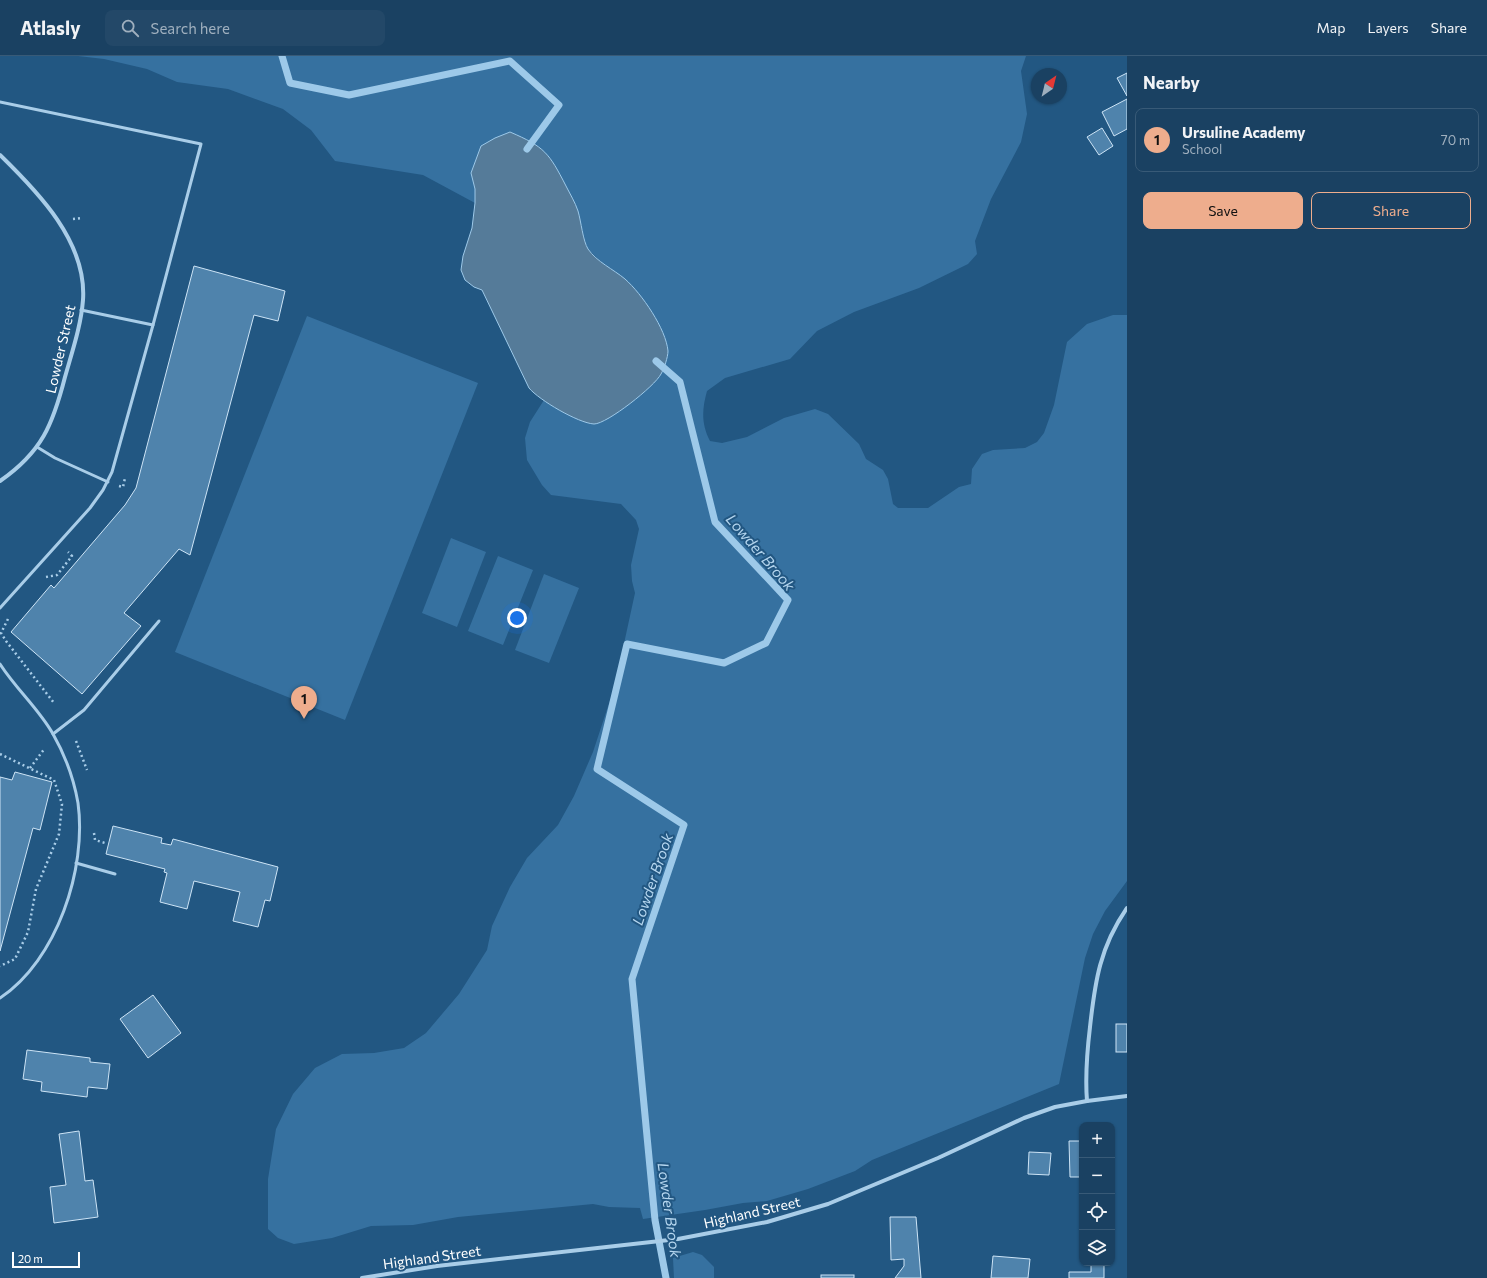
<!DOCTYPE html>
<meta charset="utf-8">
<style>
:root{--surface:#1a4162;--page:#234868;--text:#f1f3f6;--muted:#9fafbe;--line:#385a77;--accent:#eead8d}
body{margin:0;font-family:Commissioner,sans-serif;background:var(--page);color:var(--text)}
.controls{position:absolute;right:12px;bottom:12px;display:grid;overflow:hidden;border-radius:8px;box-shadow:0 1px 3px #0004}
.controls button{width:36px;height:36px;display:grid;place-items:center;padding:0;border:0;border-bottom:1px solid var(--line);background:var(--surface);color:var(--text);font:20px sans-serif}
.compass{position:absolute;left:1031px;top:12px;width:36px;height:36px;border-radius:50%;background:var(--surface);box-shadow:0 1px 3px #0004;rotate:35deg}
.scale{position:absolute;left:12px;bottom:10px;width:68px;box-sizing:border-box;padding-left:4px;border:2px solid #fff;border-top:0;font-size:11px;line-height:14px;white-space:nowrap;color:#fff;-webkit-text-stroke:3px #225782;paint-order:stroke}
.you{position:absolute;left:517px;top:562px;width:14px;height:14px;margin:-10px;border:3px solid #fff;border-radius:50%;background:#1a73e8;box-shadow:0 0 0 6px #1a73e833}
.badge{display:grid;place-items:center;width:26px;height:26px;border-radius:50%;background:var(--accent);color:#111;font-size:13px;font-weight:700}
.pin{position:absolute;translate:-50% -33px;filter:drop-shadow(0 1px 2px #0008)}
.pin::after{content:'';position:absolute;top:21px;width:14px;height:12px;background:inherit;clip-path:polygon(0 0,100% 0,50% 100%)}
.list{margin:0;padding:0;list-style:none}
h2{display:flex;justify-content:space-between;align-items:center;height:52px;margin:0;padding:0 16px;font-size:17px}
h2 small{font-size:13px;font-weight:400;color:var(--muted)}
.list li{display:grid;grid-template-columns:26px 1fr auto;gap:12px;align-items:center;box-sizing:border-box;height:64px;margin:0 8px 8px;padding:0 8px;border:1px solid var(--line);border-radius:8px}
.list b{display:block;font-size:15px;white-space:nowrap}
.list p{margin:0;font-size:13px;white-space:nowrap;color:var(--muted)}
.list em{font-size:13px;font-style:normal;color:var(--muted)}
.actions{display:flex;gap:8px;padding:12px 16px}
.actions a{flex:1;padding:9px 0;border:1px solid var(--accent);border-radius:8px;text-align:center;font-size:14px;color:var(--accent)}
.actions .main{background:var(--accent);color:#111}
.icon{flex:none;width:22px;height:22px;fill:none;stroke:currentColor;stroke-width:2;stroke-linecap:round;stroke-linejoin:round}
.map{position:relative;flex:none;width:1127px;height:1222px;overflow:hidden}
header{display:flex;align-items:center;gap:24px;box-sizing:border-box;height:56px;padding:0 20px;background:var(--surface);border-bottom:1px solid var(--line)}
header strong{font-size:19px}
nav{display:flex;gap:22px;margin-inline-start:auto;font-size:14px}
.search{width:280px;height:36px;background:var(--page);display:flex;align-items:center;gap:10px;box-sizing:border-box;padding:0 14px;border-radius:8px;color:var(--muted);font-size:15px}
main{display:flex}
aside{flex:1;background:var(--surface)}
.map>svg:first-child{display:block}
.green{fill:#3671a0}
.water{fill:#557b99;stroke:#9dc9e9}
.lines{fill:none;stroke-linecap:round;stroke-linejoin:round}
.stream{stroke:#9dc9e9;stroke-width:7}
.building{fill:#4f83ac;stroke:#cde4f6}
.path{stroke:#a9cde8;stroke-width:2.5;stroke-dasharray:2 3;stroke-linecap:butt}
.lane{stroke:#a9cde8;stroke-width:3}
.street{stroke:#a9cde8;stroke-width:4}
.labels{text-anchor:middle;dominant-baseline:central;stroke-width:4;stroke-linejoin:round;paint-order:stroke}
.street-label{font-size:14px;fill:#fff;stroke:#225782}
.water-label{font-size:15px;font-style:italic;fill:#b5d6ef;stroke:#225782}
</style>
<header>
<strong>Atlasly</strong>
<div class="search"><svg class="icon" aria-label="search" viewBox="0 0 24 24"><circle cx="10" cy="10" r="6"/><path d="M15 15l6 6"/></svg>Search here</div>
<nav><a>Map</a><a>Layers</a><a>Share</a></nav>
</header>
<main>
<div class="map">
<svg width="1127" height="1222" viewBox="0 0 1127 1222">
<rect width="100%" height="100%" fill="#225782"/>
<g class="green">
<path d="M78 0H1026L1021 15 1027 58 1021 86 991 143 975 185 977 198 968 208 919 232 854 256 817 275 790 303 725 322 707 335C702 353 701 368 710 385L722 387 747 381 784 362 815 353 828 358 859 388 866 403 883 414 888 423 893 448 898 452H928L959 431 971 428 972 413 982 398 993 394 1025 392 1037 386 1044 377 1054 349 1067 286 1087 268 1113 259H1127V825L1105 855 1093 878 1085 902 1059 1028 872 1104 855 1115 808 1133 767 1145 743 1147 705 1154 643 1163 640 1152 609 1151 593 1148 458 1161 413 1169 371 1170 332 1182 294 1188 278 1182 268 1173V1123L276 1073 293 1038 315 1012 342 998 374 997 404 992 426 977 459 938 487 894 492 870 510 831 527 802 558 769 574 740 593 696 615 629 635 537 632 525 631 509 639 473 636 464 621 448 551 439 542 429 527 404 525 382 530 366 544 344 584 366 625 224 606 211 587 192 577 153 471 117 475 133V147L423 119 335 105 311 74 283 53 228 33 177 26 147 13 104 3Z"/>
<path d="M307 260 478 327 345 664 175 596Z"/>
<path d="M451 482 486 496 457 571 422 557Z"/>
<path d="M498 500 533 514 503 589 468 575Z"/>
<path d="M544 518 579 532 549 607 515 594Z"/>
<path d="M693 1196 702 1199 714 1211V1222H674L673 1202Z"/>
</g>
<path class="water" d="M510 76C545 91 549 97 566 130 570 138 575 146 578 155 581 165 583 185 588 193 597 206 613 213 625 223 642 238 666 273 668 295 668 301 664 313 661 318 655 330 607 368 594 368 578 367 539 344 529 332L482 234 474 231 465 224 461 214 463 200 472 172 475 147V133L471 117 481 90 495 82Z"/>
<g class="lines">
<g class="stream">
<path d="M282 0 290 27 349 39 510 5 559 49 527 93"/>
<path d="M656 305 680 326 715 466 788 544 766 587 724 607 627 588 597 713 684 769 632 923 655 1164 666 1222"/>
</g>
</g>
<g class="building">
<path d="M1127 17V40L1117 22Z"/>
<path d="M1127 43V73L1114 80 1102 56Z"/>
<path d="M1102 72 1113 90 1099 99 1087 81Z"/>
<path d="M194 210 285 235 278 265 254 259 190 499 179 493 124 557 141 570 82 638 11 576 51 529 54 532 125 449 136 432Z"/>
<path d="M15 716 52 726 40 774 33 772 0 895V721L12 724Z"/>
<path d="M113 770 162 782 161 787 171 789 173 783 278 811 270 845 265 844 258 871 233 865 240 836 194 825 187 853 160 846 167 817 164 816 165 813 106 798Z"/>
<path d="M153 939 181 977 148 1002 120 963Z"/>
<rect x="1116" y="968" width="11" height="28"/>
<path d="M27 994 90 1002V1006L110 1008 107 1033 88 1031 87 1041 41 1035 42 1026 23 1023Z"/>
<path d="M79 1075 85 1125 93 1124 98 1161 54 1167 50 1131 66 1129 59 1078Z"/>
<path d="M1069 1085H1082V1121H1070Z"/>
<path d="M1029 1096 1051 1097 1049 1119 1028 1118Z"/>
<path d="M890 1161H916L921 1222H895L904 1210V1203L891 1204Z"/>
<path d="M993 1200 1030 1203 1028 1222H991Z"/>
<path d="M1091 1207H1104V1222H1069V1216H1091Z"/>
<rect x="821" y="1219" width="33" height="3"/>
</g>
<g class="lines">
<g class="path">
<path d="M73 163 82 162"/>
<path d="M119 430 123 431 125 422"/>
<path d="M46 521 57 519 72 500 68 496"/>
<path d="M8 563 1 577 6 585 54 647"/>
<path d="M76 685 87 714"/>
<path d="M0 698 54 724 62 748 59 778 36 833 28 876 15 903 0 910"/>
<path d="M30 712 45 692"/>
<path d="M94 777 95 784 105 787"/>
</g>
<g class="lane">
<path d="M0 46 201 88 153 269 112 416 103 434 90 452 0 552"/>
<path d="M81 254 153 269"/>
<path d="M37 391 55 402 108 426"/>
<path d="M0 608C16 633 39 653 53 678 65 699 74 724 78 747 87 813 57 904 0 942"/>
<path d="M53 678 84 654 159 565"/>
<path d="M76 807 115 818"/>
</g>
<g class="street">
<path d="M0 99C38 136 87 186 83 244 81 270 72 296 65 321 53 368 42 396 0 425"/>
<path d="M1087 1045C1085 1020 1087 996 1090 971 1095 925 1100 891 1127 852"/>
<path d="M362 1222 437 1210 678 1183 767 1166 828 1148 938 1102 1024 1062 1055 1051 1087 1045 1127 1040"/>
</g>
</g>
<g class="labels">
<g class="street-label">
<text transform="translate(60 293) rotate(-77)">Lowder Street</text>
<text transform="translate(752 1156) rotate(-13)">Highland Street</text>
<text transform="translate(432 1201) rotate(-8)">Highland Street</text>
</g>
<g class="water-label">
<text transform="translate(761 496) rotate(49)">Lowder Brook</text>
<text transform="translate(652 823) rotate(-71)">Lowder Brook</text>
<text transform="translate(670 1154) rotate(82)">Lowder Brook</text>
</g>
</g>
</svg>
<div class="controls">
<button>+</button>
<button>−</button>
<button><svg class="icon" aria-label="locate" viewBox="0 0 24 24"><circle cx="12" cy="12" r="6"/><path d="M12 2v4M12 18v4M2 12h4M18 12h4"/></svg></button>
<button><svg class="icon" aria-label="layers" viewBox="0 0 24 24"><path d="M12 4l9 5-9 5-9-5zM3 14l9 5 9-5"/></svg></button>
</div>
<svg class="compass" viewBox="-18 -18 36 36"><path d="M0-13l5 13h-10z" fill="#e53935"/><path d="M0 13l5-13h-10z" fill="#9fafbe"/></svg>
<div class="scale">20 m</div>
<div class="you"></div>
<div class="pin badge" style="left:304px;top:663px">1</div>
</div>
<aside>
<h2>Nearby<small></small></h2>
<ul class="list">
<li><span class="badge">1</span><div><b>Ursuline Academy</b><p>School</p></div><em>70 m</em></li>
</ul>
<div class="actions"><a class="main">Save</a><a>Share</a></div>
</aside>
</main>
